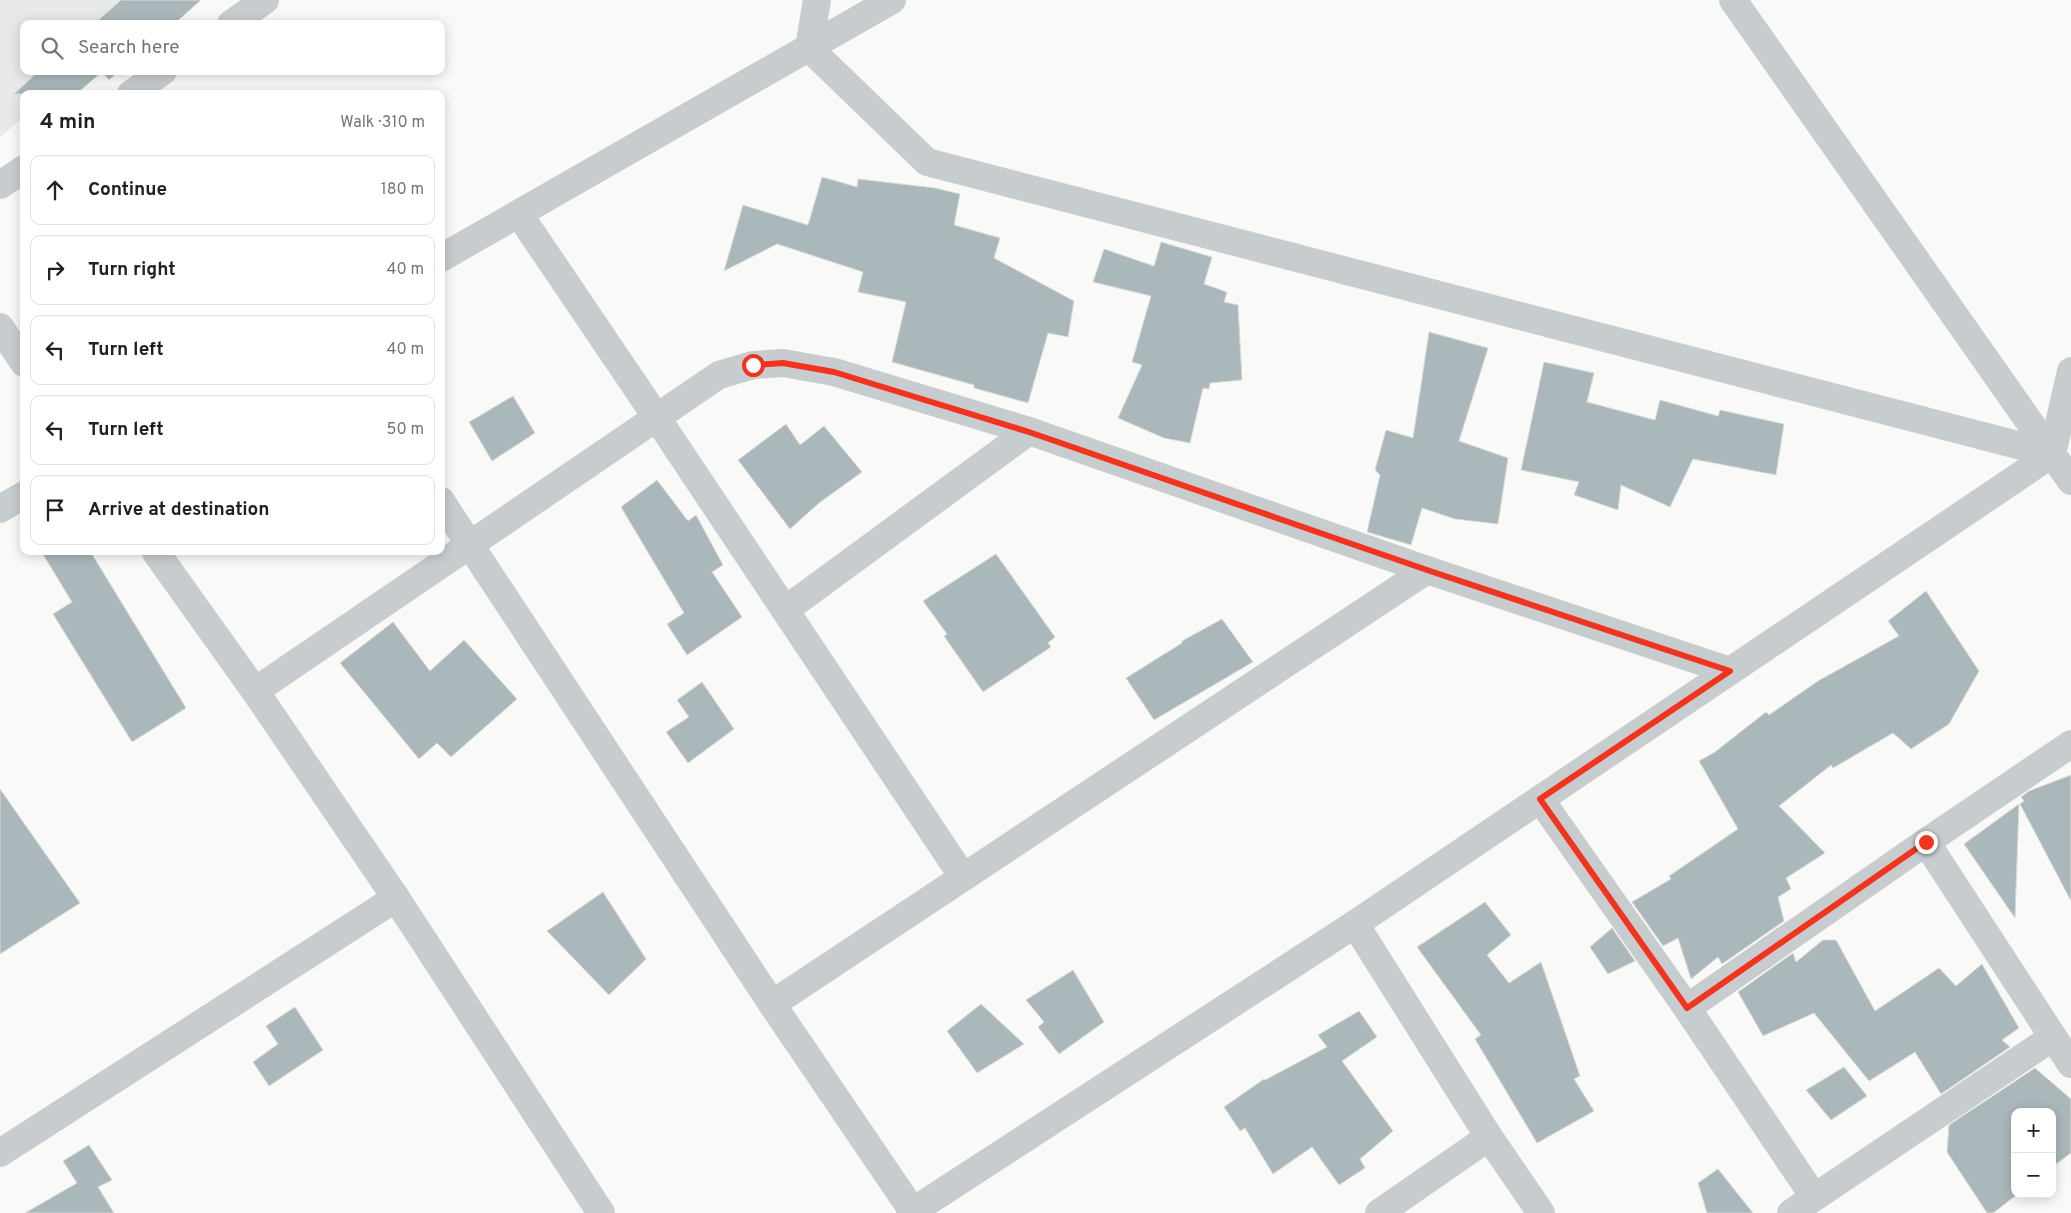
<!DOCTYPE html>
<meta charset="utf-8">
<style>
:root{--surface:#fff;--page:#f2f2f2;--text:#202124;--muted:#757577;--line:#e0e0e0}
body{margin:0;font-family:Overpass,sans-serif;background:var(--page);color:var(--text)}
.controls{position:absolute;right:15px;bottom:15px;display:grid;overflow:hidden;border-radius:10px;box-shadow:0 2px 12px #0003}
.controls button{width:45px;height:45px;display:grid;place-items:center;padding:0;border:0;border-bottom:1px solid var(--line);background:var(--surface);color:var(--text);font:25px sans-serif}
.stop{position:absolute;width:15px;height:15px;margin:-11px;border:4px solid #f2331e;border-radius:50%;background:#fff}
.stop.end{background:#f2331e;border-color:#fff;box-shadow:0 1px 5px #0008}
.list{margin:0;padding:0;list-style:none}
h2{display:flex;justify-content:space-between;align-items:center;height:65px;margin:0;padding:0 20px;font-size:21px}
h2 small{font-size:16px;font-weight:400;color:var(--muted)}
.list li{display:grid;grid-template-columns:32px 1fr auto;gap:15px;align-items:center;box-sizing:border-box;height:70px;margin:0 10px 10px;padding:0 10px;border:1px solid var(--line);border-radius:10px}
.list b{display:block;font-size:19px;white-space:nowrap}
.list em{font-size:16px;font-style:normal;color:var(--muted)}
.icon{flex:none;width:28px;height:28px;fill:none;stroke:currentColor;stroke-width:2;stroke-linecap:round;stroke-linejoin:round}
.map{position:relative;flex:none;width:2071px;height:1213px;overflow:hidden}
.search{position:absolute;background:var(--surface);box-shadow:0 2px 12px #0003;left:20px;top:20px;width:425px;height:55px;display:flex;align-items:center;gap:12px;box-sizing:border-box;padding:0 18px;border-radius:10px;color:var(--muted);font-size:19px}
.panel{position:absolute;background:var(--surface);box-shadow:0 2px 12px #0003;left:20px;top:90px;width:425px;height:465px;border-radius:10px}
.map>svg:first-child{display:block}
.built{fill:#e7e9e8}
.building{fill:#aab7bb;stroke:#dbdbd9}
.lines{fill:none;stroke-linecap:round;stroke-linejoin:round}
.minor{stroke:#c7cccf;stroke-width:28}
.route{stroke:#f2331e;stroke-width:6}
</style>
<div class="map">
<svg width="2071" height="1213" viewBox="0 0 2071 1213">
<rect width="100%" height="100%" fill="#f9f9f7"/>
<path class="built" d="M0 0H163L135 24H24V71H79L24 94V117L0 137Z"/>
<g class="building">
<path d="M121 0H201L174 24H94Z"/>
<path d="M39 71H119L109 80 102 72 76 94H14Z"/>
<path d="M822 177 857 187 858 179 935 188 960 194 954 225 1000 238 994 258 1074 301 1068 337 1048 333 1028 403 974 388V385L892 362 906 302 858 292 863 272 777 244 724 271 743 205 808 225Z"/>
<path d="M1161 242 1212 257 1204 284 1227 292 1224 302 1238 305 1242 380 1210 383 1209 389 1203 388 1190 443 1164 438 1118 418 1142 365 1132 362 1151 296 1093 282 1104 249 1154 266Z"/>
<path d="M1429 332 1488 348 1459 441 1508 458 1498 524 1455 519 1422 508 1411 545 1367 532 1380 475 1375 470 1386 430 1413 438Z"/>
<path d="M1544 362 1594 373 1587 402 1655 420 1660 400 1718 416 1720 410 1784 424 1776 475 1693 459 1670 507 1621 485 1618 510 1574 495 1579 482 1521 470Z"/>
<path d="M513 396 535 433 492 461 469 422Z"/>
<path d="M786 424 800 445 824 426 862 472 819 503 790 529 738 460Z"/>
<path d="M657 480 688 521 696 515 723 565 712 572 742 617 687 655 667 624 684 613 621 507Z"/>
<path d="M41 551H90L186 708 132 742 53 614 72 602Z"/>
<path d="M996 554 1055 637 1048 643 1051 647 983 692 944 636 947 634 923 601Z"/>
<path d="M1926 591 1979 671 1949 724 1911 749 1893 733 1833 768 1831 765 1779 806 1825 853 1786 878 1791 889 1778 897 1784 921 1722 964 1718 957 1691 979 1678 938 1663 946 1632 902 1671 879 1669 876 1738 829 1699 761 1715 752 1766 712 1769 715 1818 681 1899 636 1888 621Z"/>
<path d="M1222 619 1253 662 1154 720 1126 678 1182 643V641Z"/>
<path d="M393 622 430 671 464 640 517 699 451 757 437 743 419 759 340 663Z"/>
<path d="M702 682 734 729 688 763 666 732 689 717 677 700Z"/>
<path d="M2071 775V901L2020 804 2024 801 2021 797 2029 791Z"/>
<path d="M0 789 80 903 0 954Z"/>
<path d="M2019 804 2015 918 1964 844Z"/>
<path d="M603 892 646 959 609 995 547 931Z"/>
<path d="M1485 902 1511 935 1487 955 1509 983 1541 962 1580 1076 1574 1079 1594 1111 1537 1143 1475 1039 1481 1035 1417 947Z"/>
<path d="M1612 928 1635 961 1608 974 1590 947Z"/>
<path d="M1823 940H1836L1875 1011 1939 968 1956 986 1982 964 2019 1028 2002 1040 2010 1047 1941 1094 1915 1052 1869 1081 1814 1013 1763 1036 1738 992 1793 953 1796 962Z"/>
<path d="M1073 970 1104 1022 1059 1054 1038 1027 1044 1022 1026 1000Z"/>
<path d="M981 1004 1024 1044 977 1073 947 1031Z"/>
<path d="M295 1007 323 1050 269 1086 253 1062 278 1044 266 1026Z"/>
<path d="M1359 1011 1377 1037 1342 1061 1393 1131 1360 1159 1365 1168 1339 1185 1312 1147 1273 1174 1245 1128 1240 1131 1224 1107 1264 1079 1265 1080 1327 1047 1318 1035Z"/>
<path d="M1844 1067 1867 1096 1831 1120 1806 1090Z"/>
<path d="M2035 1068 2071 1099V1153L2052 1167V1112H2015V1194H2018L1993 1213H1987L1947 1152 1949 1125Z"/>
<path d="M89 1145 112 1180 98 1187 114 1213H25L77 1183 63 1161Z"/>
<path d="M1718 1169 1753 1213H1707L1698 1183Z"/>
</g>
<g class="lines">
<g class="minor">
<path d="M817 0 809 48 927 162 2052 454"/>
<path d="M1733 0 2071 481"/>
<path d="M231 24 265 0"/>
<path d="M131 94 163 71"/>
<path d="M0 185 24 169"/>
<path d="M519 214 657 418 963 877"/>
<path d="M441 258 892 0"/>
<path d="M0 327 24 363"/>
<path d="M441 501 772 1004 1427 570"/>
<path d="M0 509 24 495"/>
<path d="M155 551 255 691 396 898 601 1213"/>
<path d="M785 610 1029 431"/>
<path d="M255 691 719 375 753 365 783 363 834 372 1029 431 1427 570 1730 671"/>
<path d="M1540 799 1687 1008 1814 1197"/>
<path d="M1926 842 2071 744"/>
<path d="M1355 924 1489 1137 1541 1213"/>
<path d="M772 1004 914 1213"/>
<path d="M1687 1008 1926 842 2053 1037"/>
<path d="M0 1153 396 898"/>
<path d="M910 1213 1355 924 2052 454 2071 371"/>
<path d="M1379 1213 1489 1137"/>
<path d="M1791 1213 2053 1037 2071 1064"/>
</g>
</g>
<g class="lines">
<path class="route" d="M753 365 783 363 834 372 1029 432 1427 570 1730 671 1540 799 1687 1008 1926 842"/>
</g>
</svg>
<div class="controls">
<button>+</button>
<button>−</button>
</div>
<div class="stop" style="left:753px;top:365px"></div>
<div class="stop end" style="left:1926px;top:842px"></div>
<div class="search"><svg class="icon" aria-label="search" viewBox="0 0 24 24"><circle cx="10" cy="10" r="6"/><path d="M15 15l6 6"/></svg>Search here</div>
<section class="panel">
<h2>4 min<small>Walk · 310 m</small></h2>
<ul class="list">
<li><svg class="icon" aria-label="ahead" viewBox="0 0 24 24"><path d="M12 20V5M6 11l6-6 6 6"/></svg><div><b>Continue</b></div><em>180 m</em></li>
<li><svg class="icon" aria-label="right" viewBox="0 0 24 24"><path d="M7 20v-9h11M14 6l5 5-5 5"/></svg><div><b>Turn right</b></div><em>40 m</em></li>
<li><svg class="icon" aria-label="left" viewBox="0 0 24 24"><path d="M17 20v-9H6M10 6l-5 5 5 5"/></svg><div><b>Turn left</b></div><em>40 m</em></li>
<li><svg class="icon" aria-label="left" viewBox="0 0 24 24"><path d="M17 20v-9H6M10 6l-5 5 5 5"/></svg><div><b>Turn left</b></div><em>50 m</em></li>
<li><svg class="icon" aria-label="arrive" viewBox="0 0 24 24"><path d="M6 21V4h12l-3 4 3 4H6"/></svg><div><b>Arrive at destination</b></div></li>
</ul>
</section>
</div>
